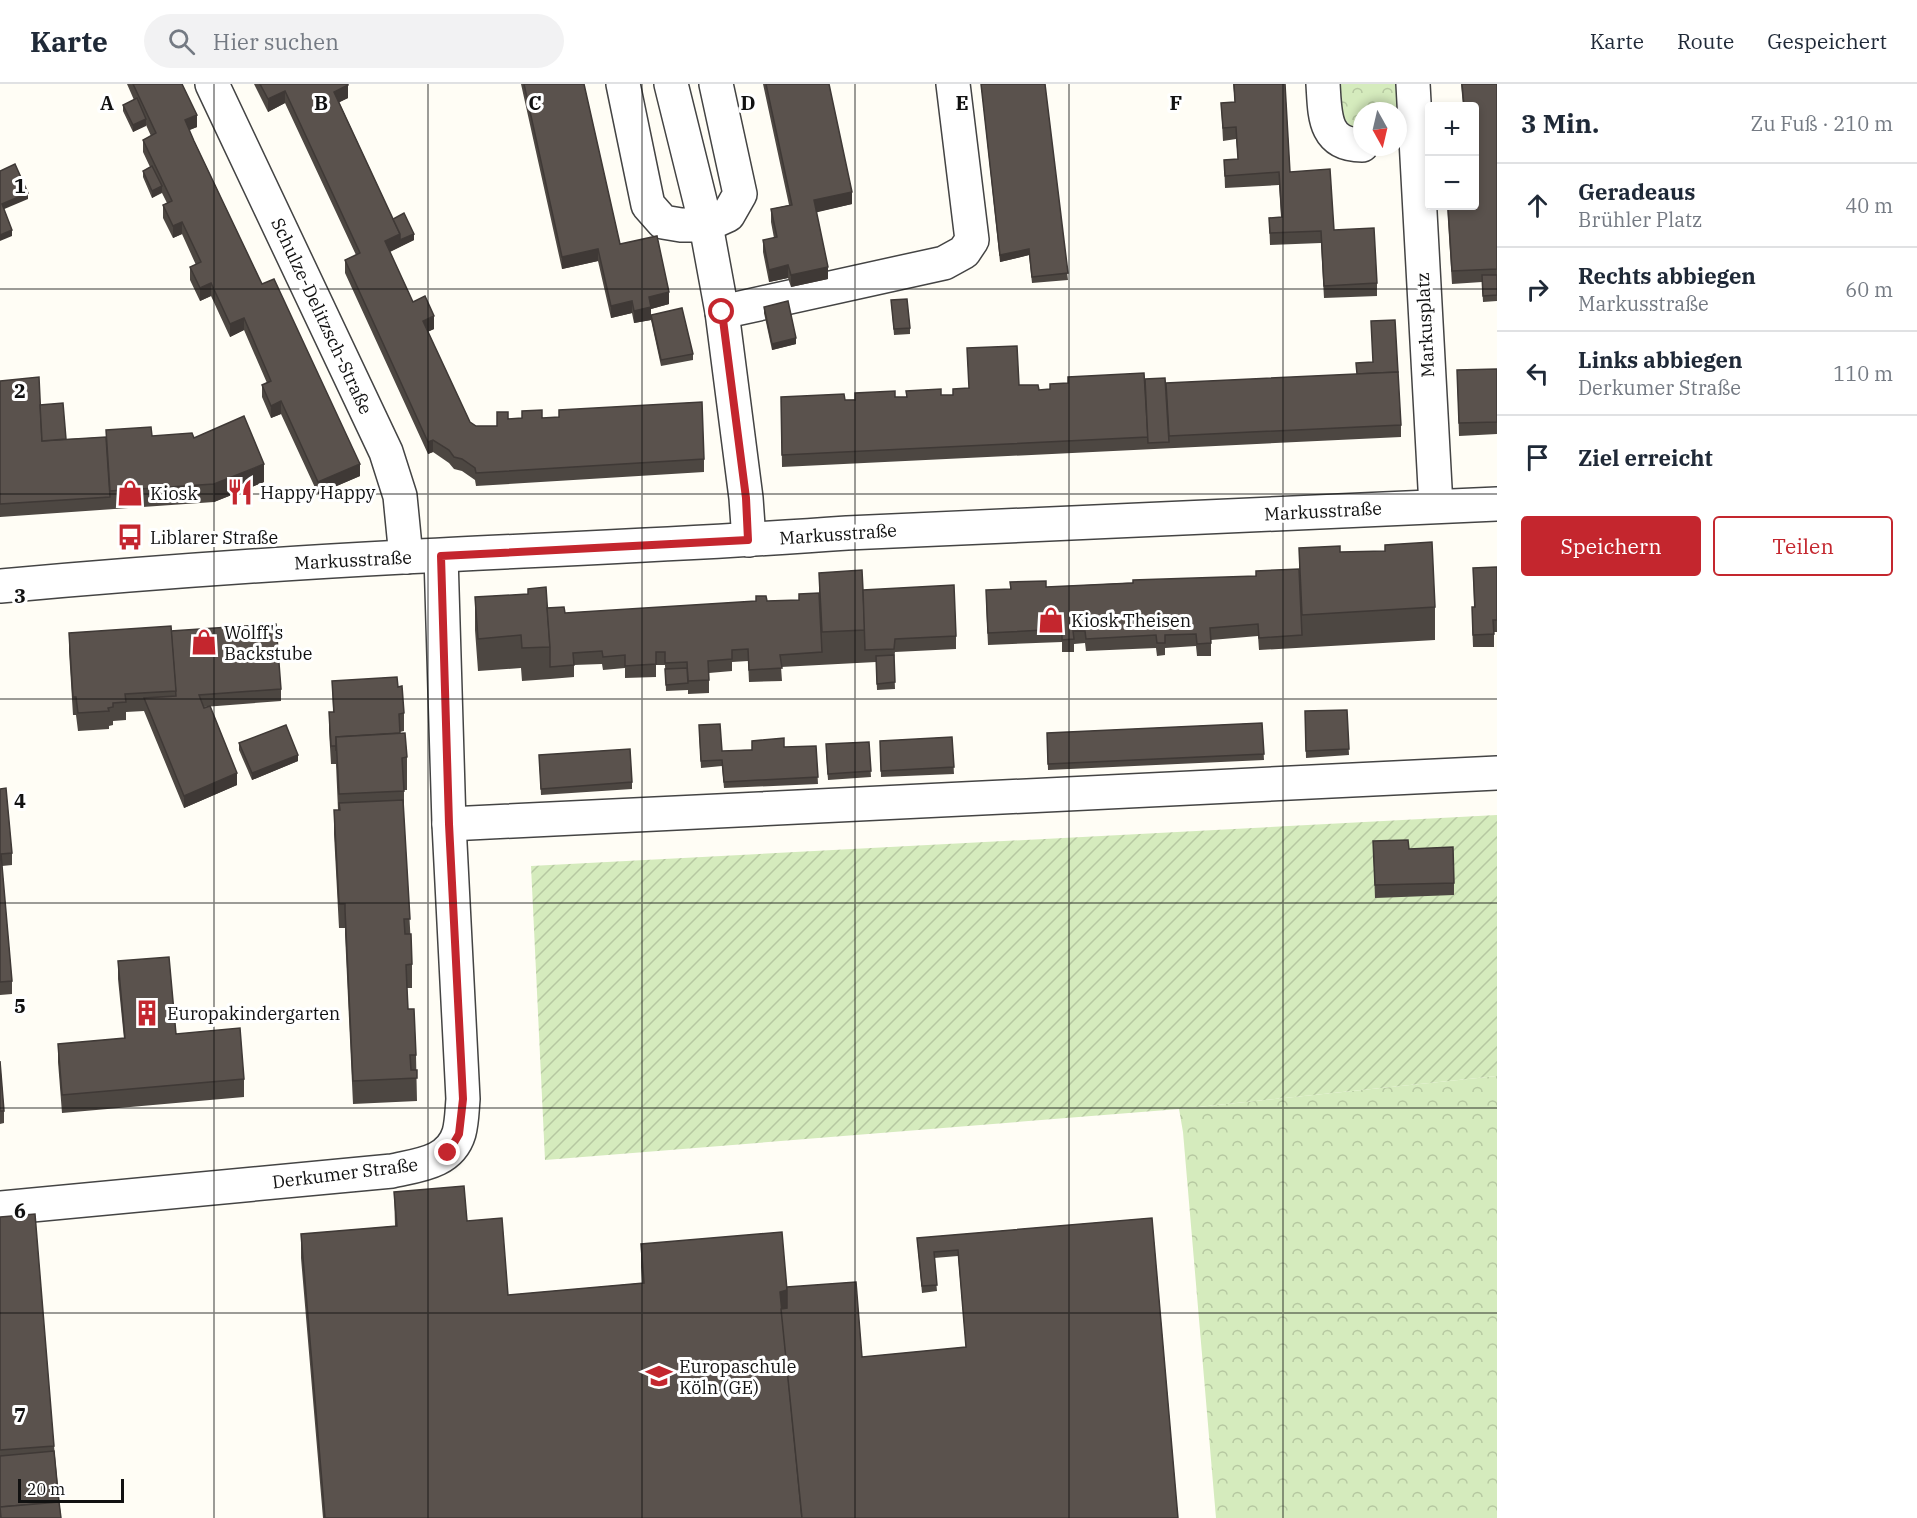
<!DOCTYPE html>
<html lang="de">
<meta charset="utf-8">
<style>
:root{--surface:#fff;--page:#f2f2f3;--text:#1f2937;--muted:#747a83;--line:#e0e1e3;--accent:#c4262e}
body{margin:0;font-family:"IBM Plex Serif",serif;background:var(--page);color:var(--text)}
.controls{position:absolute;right:18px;top:18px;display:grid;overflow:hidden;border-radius:6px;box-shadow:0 3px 9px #0003}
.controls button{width:54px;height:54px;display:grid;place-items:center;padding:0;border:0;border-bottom:2px solid var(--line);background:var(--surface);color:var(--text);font:30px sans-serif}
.compass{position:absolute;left:1353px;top:18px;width:54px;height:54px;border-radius:50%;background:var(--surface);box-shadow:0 3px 9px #0003;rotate:172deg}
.scale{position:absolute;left:18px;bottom:15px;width:106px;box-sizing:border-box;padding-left:6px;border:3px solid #111;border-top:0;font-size:16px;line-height:21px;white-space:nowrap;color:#111;-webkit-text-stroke:4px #fff;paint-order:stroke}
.stop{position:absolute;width:18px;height:18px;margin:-14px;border:4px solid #c4262e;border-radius:50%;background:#fff}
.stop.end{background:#c4262e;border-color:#fff;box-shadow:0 2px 6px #0008}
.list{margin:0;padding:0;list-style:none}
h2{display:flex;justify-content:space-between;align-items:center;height:78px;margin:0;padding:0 24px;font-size:26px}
h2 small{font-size:20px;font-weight:400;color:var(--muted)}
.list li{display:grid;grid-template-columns:39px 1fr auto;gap:18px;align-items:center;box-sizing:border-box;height:84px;padding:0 24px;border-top:2px solid var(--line)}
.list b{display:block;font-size:22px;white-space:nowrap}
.list p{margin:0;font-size:20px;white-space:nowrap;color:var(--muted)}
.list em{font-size:20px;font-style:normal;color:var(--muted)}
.actions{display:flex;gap:12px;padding:18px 24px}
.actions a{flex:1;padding:14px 0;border:2px solid var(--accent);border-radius:6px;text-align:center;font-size:21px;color:var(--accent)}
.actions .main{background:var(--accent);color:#fff}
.icon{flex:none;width:33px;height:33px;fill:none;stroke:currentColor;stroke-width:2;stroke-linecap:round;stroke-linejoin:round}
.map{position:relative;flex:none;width:1497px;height:1434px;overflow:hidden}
header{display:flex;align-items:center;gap:36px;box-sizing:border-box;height:84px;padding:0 30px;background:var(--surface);border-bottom:2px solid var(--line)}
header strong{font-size:28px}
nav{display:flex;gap:33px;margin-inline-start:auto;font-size:21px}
.search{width:420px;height:54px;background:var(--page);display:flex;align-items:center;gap:15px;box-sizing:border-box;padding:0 21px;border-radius:33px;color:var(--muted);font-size:22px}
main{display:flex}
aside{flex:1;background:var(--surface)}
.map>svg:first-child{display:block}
.park{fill:url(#park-crowns)}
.garden{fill:url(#garden-furrows)}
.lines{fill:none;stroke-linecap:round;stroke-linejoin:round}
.minor-casing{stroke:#444;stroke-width:36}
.minor{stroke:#fff;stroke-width:33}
.wall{fill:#4d4742}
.shaded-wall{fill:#3f3936}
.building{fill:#5a524d;stroke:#3f3936;stroke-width:1.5}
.route{stroke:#c4262e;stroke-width:8}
.grid{fill:none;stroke:#111;stroke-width:1.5;stroke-opacity:0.55}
.labels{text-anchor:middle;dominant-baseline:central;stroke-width:6;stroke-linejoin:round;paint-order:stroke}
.street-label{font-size:18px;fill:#111;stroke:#fff}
.poi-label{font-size:18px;fill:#111;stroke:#fff;text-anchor:start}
.grid-label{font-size:20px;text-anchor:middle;font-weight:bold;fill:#111;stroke:#fff;stroke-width:6;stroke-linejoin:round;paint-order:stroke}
</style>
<header>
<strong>Karte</strong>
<div class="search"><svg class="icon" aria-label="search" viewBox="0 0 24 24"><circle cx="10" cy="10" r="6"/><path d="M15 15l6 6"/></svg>Hier suchen</div>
<nav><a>Karte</a><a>Route</a><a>Gespeichert</a></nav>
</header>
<main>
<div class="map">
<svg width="1497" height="1434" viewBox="0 0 1497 1434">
<defs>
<pattern id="park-crowns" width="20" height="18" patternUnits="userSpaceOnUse" patternTransform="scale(1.5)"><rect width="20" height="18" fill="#d5ebbd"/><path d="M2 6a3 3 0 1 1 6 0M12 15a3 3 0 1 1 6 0" fill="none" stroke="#b6c8a1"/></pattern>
<pattern id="garden-furrows" width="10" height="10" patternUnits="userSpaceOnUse" patternTransform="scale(1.5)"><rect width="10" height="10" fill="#d5ebbd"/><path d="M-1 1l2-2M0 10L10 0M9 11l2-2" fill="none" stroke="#b6c8a1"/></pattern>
</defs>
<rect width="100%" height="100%" fill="#fffdf5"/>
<g class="park">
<path d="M1340 0H1401L1402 29 1398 34V27H1362V45H1353L1342 32Z"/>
<path d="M1497 992V1434H1216L1183 1048 1179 1025Z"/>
</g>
<path class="garden" d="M1497 731V992L1179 1025 545 1076 531 782Z"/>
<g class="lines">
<g class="minor-casing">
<g id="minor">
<path d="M212 0 386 368 400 412 406 473"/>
<path d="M623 0 648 121 663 138 681 141H706L728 131 740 110 716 0"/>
<path d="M671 0 706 141 722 228 746 414 749 456"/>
<path d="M1323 0C1325 30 1323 61 1362 61"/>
<path d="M1413 0 1436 422"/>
<path d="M722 228 944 179 964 168 972 156 953 0"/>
<path d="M0 502C134 490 269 480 403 473 551 465 699 460 847 449L1497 420"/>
<path d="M449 740 1497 689"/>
<path d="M0 1124 392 1087C418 1081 450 1079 459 1049 462 1038 462 1026 463 1015L449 740 441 472"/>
</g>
</g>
<use href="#minor" class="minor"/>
</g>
<g class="wall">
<path d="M127 0H182L197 43 189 46 262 200 360 392 318 410 281 330 271 334 262 313V301L267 299 244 246 230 253 211 212 200 217 190 196V183L196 181 182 150 173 154 163 134V121L167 119 162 109 152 114 143 93V87L150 83 143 68V56L151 52 146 41 133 48 123 27V21L134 16Z"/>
<path d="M254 0H348V14L339 18 393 135 414 156 390 168 413 218 434 245 427 248 470 338 476 342H497L508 335 542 334 704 375V388L476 402 475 396 462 387 454 385 449 379 433 368 428 370 345 189V176L356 171 285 19 268 28Z"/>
<path d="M521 0H584L620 160 669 220 651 225V231L693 270V276L661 282 651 236 634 239 632 229 611 234 598 177 562 185Z"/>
<path d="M763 0H829L852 120 816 128 828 195 791 203 788 194 769 198 763 168V156L774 154 771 138V125L789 121Z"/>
<path d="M981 0H1045L1068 196 1032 199 1029 171 1000 178Z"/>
<path d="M1233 0H1285L1290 88 1334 146 1377 199V212L1324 214 1321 159 1270 161 1269 134 1281 133 1279 101 1225 104 1224 76 1238 75 1236 55 1223 57 1221 19 1235 18Z"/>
<path d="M1461 0H1497V217L1483 218 1482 198 1452 200 1447 122H1474V22H1463Z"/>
<path d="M891 216 910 244V250L894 251Z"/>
<path d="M764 223 796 260 772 266 764 229Z"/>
<path d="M967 264 1019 301 1039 306 1145 295 1166 309 1401 341V353L782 383 781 313 845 316 953 311 969 304Z"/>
<path d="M1497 285V350L1459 352 1457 286Z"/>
<path d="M0 297 40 321 66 355 106 353V346L152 352 194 354 264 398 214 418 0 433Z"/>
<path d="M1299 464 1340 468 1435 523V556L1259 566 1258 552 1211 556V572H1197L1196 562 1165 564V571L1157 572 1156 564 1086 567 1085 559 1074 560V568H1062V558L988 561 986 518 1010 505V498L1046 503 1256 492 1299 485Z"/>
<path d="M1497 483V548H1494V563H1473L1472 536V523H1474L1473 484Z"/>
<path d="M819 489 863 506 956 552V565L895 568 894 575 895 605 877 606 876 578 781 583 782 597 749 598 748 577 732 578V587L709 589V609L688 610V606L666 607 665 581H656V593L625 594V584L603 586 602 580 574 581V593L550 595 522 597 521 584 478 587 475 546V513L528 510 547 524 565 529 767 517 799 516 819 509Z"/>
<path d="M171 547 281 605V617L204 623 237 701 184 724 144 627 126 628V636L113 637V641L109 642V645L78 647 76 631H73L69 567V549Z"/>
<path d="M332 597 398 603 404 629V647L400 648 407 673V706H404V734L412 880V904H407L408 925 416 971 417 1017 353 1020 345 850V844H339L334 750V726H338L336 680H331L329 646V628H333Z"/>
<path d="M1347 626 1349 671 1306 674 1305 627Z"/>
<path d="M1262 639 1264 676 1048 686 1047 649Z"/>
<path d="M699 647 722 667 816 662 818 700 724 704 722 682 701 684Z"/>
<path d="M952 653 954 690 881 693 880 657Z"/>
<path d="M869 658 871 693 828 696 826 667Z"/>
<path d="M239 659 298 677 252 696 239 666Z"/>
<path d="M539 671 632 698V705L541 711Z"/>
<path d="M0 705 12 769V781L2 782 12 897V910L0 911Z"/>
<path d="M1373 757 1409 765 1454 799V811L1375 814Z"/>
<path d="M118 877 176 950 244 995V1013L62 1029 58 978V960L124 955 118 895Z"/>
<path d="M0 977 4 1027V1039L0 1040Z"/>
<path d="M394 1108 467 1137 508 1211 642 1199 641 1183V1160L787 1203 862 1273 966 1263 958 1172 934 1174 937 1207 922 1209 917 1154 1152 1134 1178 1434H323L301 1174V1150L395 1142Z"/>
<path d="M0 1133 54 1362 61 1434H0Z"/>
</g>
<g class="shaded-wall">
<path d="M348 1V14L334 21V8Z"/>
<path d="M285 7V19L268 28V15Z"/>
<path d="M197 31V43L185 48V36Z"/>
<path d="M146 35V42L133 48V41Z"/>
<path d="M162 102V108L152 114V107Z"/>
<path d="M852 108V120L814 129V116Z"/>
<path d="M28 109V115L2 126V120Z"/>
<path d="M182 138V150L173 154V142Z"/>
<path d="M12 146V152L0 157V151Z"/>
<path d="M400 150H414V156L385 170V157Z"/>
<path d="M598 165V177L562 185V173Z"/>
<path d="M1029 165V171L1000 178V171Z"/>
<path d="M788 181V194L769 198V186Z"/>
<path d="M828 183V195L791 203V191Z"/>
<path d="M211 199V212L200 217V204Z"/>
<path d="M669 208V220L651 225V236L634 239V227L649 213Z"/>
<path d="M632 217V229L611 234V222Z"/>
<path d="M434 232V245L423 250V237Z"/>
<path d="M244 234V246L230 253V240Z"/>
<path d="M796 254V260L772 266V260Z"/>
<path d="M281 317V330L271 334V322Z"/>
<path d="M433 356V368L428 370V358Z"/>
<path d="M264 380V398L214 418V400Z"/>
<path d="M360 380V392L318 410V398Z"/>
<path d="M298 671V677L252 696V689Z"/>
<path d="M237 689V701L184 724V712Z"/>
<path d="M787 1206V1230L780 1231V1208Z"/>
</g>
<g class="building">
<path d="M133 0H182L197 31 185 36 194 57 262 200 274 195 360 380 318 398 281 317 271 322 262 301 271 297 244 234 230 240 211 199 200 204 190 183 201 178 182 138 173 142 163 121 172 117 143 56 156 49Z"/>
<path d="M260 0H348V1L334 8 400 150 385 157 413 218 425 212 434 232 423 237 470 338 476 342H497V328H508V335L522 334V327L542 326V334L559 333V326L702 318 704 375 476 389 475 384 462 375 454 373 449 366 433 356 428 358 345 176 360 169 285 7 268 15Z"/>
<path d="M524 0H584L620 160 657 152 669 208 649 213 651 223 634 227 632 217 611 222 598 165 562 173Z"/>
<path d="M766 0H829L852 108 814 116 828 183 791 191 788 181 769 186 763 156 777 153 771 125 792 121Z"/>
<path d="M981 0H1045L1068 189 1032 193 1029 165 1000 171Z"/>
<path d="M1234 0H1285L1290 88 1330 85 1334 146 1374 144 1377 199 1324 202 1321 147 1270 149 1269 134 1282 133 1279 88 1225 92 1224 76 1238 75 1236 43 1223 44 1221 19 1235 18Z"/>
<path d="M1462 0H1497V185L1452 187 1448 122H1474V22H1464Z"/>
<path d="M137 14 146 35 133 41 123 21Z"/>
<path d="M15 80 28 109 2 120 12 146 0 151V87Z"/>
<path d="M152 82 162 102 152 107 143 87Z"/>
<path d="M404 129 414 150 400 156V150L393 135Z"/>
<path d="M1482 191H1497V211L1483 212Z"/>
<path d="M907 215 910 244 894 245 891 216Z"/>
<path d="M788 217 796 254 772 260 764 223Z"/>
<path d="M682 224 693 270 661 276 651 231Z"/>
<path d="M1395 236 1398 288 1357 290 1356 279 1373 278 1371 237Z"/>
<path d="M1017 262 1019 301H1038L1039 306 1050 305V300L1068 299V293L1144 289 1148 353 782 371 781 313 844 310 845 316H855V309L895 307V313H907L906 307 941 305V311H953V305L969 304 967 264Z"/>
<path d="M1497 285V338L1459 339 1457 286Z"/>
<path d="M1398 288 1401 341 1169 352 1166 299Z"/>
<path d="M39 293 42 357 106 353 110 413 0 420V297Z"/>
<path d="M1165 294 1169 358 1148 359 1145 295Z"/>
<path d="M63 319 66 355 42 357 40 321Z"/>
<path d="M244 332 264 380 214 400 110 407 106 346 151 343 152 352 192 349 194 354Z"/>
<path d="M1432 458 1435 523 1302 531 1299 464 1340 462V468L1385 467V461Z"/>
<path d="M1497 483V536H1493L1494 550 1473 551 1472 523H1475L1473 484Z"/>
<path d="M1299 485 1302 551 1259 554 1258 540 1210 544 1211 559 1197 560 1196 550 1165 551V559H1157L1156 551 1086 555 1085 547H1073L1074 555 1062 556V545L988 549 986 506 1011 505 1010 498 1046 497V503L1133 499V496L1256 492V487Z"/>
<path d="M862 486 865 546 822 548 819 489Z"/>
<path d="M954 501 956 552 895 555 894 565 865 566 863 506Z"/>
<path d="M546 503 550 563 522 564 521 551 478 555 475 513 528 510V505Z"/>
<path d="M819 509 822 568 780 571 782 584 749 586 748 565 732 566V575L708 577 709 596 688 597 687 578 665 579V568H656V580L625 582V571L603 573 602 567 573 569 574 581 550 583V563L547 524 564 523 565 529 756 517V512H766L767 517 799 516V510Z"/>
<path d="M276 540 281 605 199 611 204 624 210 622 237 689 184 712 144 614 176 612 171 547Z"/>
<path d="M171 542 176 607 125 610 126 618 113 619V623L108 624 109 627 78 629 76 613H73L69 549Z"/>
<path d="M894 571 895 598 877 600 876 572Z"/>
<path d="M687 584 688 599 666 601 665 585Z"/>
<path d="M397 593 398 603 402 602 404 629 399 630 400 649 336 653V667V662H331L329 628H334L332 597Z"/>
<path d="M1347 626 1349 665 1306 667 1305 627Z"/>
<path d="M1262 639 1264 670 1048 680 1047 649Z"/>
<path d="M720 640 722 667 752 666V657L784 654V663L816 662 818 693 724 698 722 676 701 677 699 641Z"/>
<path d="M286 641 298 671 252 689 239 659Z"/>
<path d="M405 649 407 673 402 674 404 707 339 710 336 653Z"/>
<path d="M952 653 954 683 881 687 880 657Z"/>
<path d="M869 658 871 687 828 690 826 660Z"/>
<path d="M630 665 632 698 541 705 539 671Z"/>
<path d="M6 704 12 769 1 770 12 897 0 898V705Z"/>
<path d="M403 716 410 835H404L405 850H411L412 880 406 881 407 904 408 925H414L416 971H410L411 986H417V994L353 997 345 826V820H339L334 726H340L339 719Z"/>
<path d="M1408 756 1409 765 1453 763 1454 799 1375 801 1373 757Z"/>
<path d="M169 873 176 950 240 944 244 995 62 1011 58 960 125 954 118 877Z"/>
<path d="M0 977 4 1027H0Z"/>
<path d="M464 1102 467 1137 502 1134 508 1211 644 1199 641 1160 782 1148 787 1206 780 1208 802 1434H325L301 1150 397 1142 394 1108Z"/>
<path d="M35 1130 54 1362 0 1366V1133Z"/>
<path d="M1152 1134 1178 1434H802L781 1225 787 1224V1203L856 1198 862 1273 966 1263 958 1166 934 1168 937 1201 922 1202 917 1154Z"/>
<path d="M54 1367 59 1418 0 1423V1372Z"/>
<path d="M59 1418 61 1434H1L0 1423Z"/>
</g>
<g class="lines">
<path class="route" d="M448 1069 459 1050 463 1015 449 740 441 472 748 456 746 414 722 228"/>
</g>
<path class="grid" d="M214 0V1434M428 0V1434M642 0V1434M855 0V1434M1069 0V1434M1283 0V1434M0 205H1497M0 410H1497M0 615H1497M0 819H1497M0 1024H1497M0 1229H1497"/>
<defs>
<g id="restaurant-bare" transform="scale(2.07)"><path d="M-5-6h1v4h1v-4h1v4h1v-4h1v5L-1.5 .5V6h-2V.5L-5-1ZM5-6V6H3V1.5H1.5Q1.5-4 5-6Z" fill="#c4262e" stroke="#fff" stroke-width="2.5" paint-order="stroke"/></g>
<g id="shop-bare" transform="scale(2.07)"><path d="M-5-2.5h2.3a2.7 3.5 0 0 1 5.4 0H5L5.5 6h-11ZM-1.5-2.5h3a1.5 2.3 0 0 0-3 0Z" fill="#c4262e" stroke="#fff" stroke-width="2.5" paint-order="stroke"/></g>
<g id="bus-bare" transform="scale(2.07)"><path d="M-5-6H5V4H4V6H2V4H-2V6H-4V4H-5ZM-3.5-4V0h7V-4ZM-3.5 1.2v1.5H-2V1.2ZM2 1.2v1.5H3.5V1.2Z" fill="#c4262e" stroke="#fff" stroke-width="2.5" paint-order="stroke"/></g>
<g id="building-bare" transform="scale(2.07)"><path d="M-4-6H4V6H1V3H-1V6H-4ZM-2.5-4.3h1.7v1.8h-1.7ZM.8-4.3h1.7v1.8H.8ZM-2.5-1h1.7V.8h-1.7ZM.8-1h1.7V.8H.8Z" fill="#c4262e" stroke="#fff" stroke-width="2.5" paint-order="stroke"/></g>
<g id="school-bare" transform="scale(2.07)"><path d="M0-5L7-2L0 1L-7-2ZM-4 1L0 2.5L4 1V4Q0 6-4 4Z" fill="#c4262e" stroke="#fff" stroke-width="2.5" paint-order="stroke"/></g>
</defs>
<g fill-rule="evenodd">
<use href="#restaurant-bare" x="240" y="408"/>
<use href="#shop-bare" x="130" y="409"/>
<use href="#bus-bare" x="130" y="453"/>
<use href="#shop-bare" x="1051" y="536"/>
<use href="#shop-bare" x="204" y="558"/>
<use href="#building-bare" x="147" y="929"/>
<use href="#school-bare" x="659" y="1292"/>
</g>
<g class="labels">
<g class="street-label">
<text transform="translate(322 232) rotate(65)">Schulze-Delitzsch-Straße</text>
<text transform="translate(1425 241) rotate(-93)">Markusplatz</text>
<text transform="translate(1323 427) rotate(-3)">Markusstraße</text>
<text transform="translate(838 450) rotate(-4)">Markusstraße</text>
<text transform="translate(353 476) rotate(-3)">Markusstraße</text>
<text transform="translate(345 1089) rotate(-7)">Derkumer Straße</text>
</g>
<g class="poi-label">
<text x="260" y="408">Happy Happy</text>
<text x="150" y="409">Kiosk</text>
<text x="150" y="453">Liblarer Straße</text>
<text x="1071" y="536">Kiosk Theisen</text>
<text x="224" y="548">Wolff's<tspan x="224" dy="21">Backstube</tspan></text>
<text x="167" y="929">Europakindergarten</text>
<text x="679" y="1282">Europaschule<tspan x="679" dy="21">Köln (GE)</tspan></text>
</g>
</g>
<g class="grid-label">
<text x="107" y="26">A</text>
<text x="321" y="26">B</text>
<text x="535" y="26">C</text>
<text x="748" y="26">D</text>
<text x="962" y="26">E</text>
<text x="1176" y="26">F</text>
<text x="20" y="109">1</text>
<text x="20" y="314">2</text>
<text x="20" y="519">3</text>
<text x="20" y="724">4</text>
<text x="20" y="929">5</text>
<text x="20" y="1134">6</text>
<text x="20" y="1338">7</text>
</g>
</svg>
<div class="controls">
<button>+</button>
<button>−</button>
</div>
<svg class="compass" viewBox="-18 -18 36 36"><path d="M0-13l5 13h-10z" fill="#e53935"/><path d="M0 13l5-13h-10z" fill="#747a83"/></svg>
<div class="scale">20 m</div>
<div class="stop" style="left:722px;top:228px"></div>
<div class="stop end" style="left:448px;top:1069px"></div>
</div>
<aside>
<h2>3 Min.<small>Zu Fuß · 210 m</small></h2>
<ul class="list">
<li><svg class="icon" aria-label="ahead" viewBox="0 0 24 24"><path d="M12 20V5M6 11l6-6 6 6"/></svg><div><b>Geradeaus</b><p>Brühler Platz</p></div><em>40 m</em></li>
<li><svg class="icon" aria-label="right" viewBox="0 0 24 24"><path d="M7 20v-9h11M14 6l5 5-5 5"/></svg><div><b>Rechts abbiegen</b><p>Markusstraße</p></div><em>60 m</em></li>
<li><svg class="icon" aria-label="left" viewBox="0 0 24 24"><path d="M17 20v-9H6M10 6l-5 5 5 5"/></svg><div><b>Links abbiegen</b><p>Derkumer Straße</p></div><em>110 m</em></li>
<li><svg class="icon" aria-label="arrive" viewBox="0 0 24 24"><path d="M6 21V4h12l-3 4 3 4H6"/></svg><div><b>Ziel erreicht</b></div></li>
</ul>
<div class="actions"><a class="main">Speichern</a><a>Teilen</a></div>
</aside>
</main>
